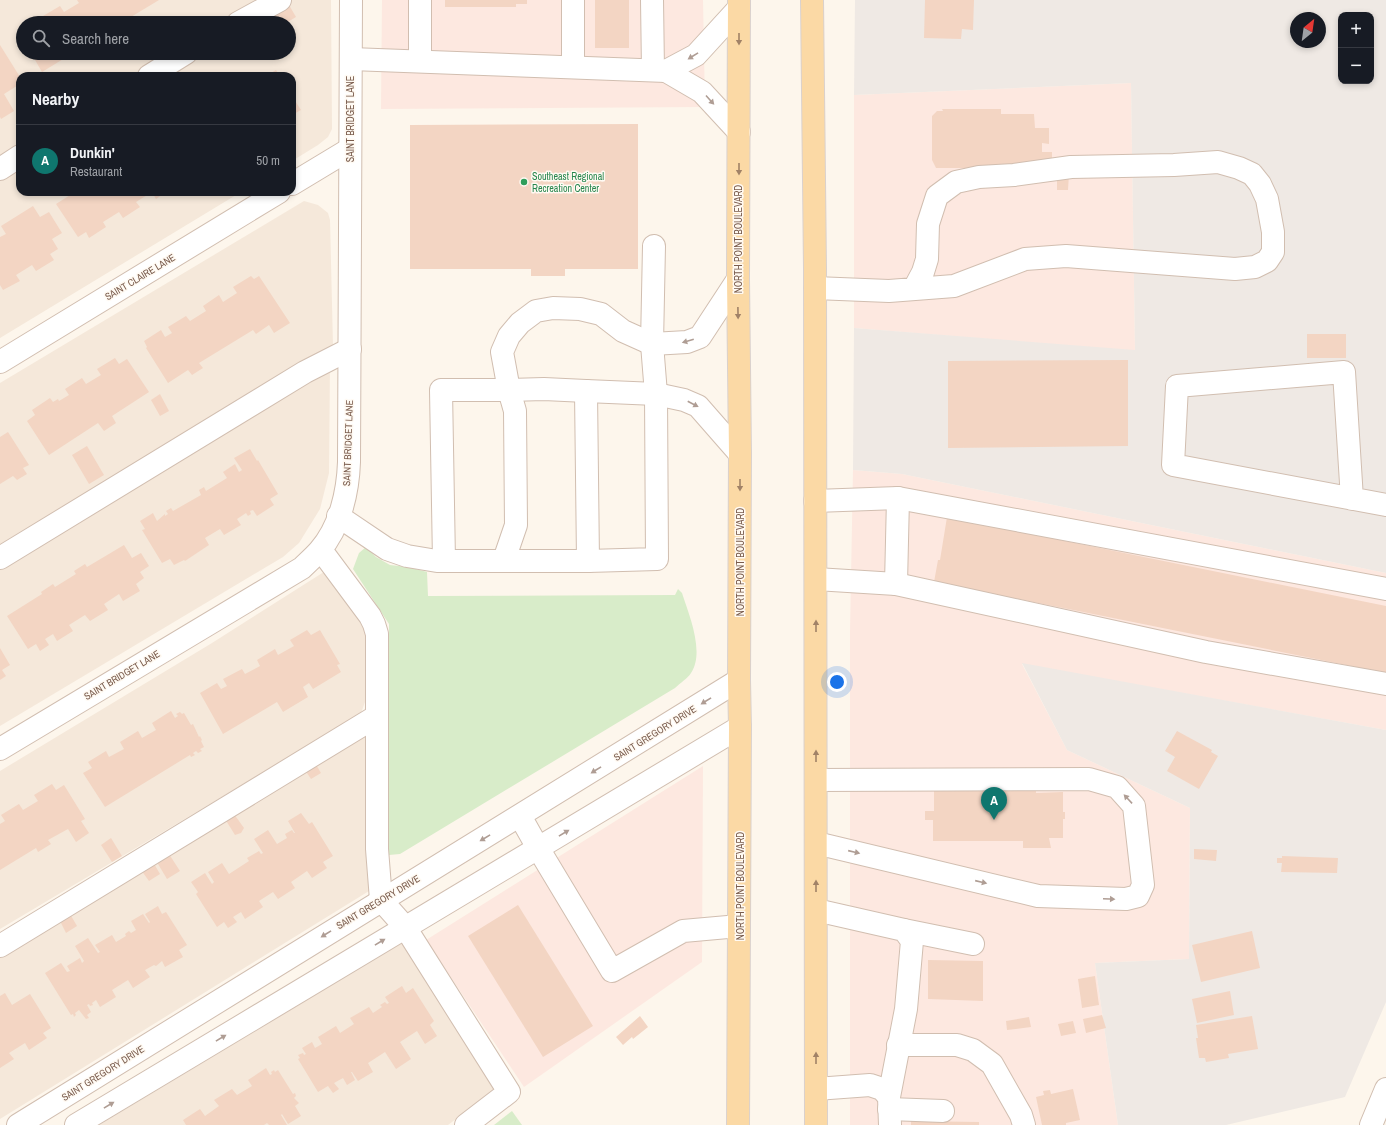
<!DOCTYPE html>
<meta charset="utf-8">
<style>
:root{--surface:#171b24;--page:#242831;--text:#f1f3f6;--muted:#9ea1a6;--line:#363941;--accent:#0f766e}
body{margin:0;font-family:"Archivo Narrow",sans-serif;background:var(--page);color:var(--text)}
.controls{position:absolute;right:12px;top:12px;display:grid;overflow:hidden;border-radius:8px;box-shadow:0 2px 6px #0003}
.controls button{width:36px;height:36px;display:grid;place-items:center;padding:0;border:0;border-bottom:1px solid var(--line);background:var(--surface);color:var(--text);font:20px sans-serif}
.compass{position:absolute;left:1290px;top:12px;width:36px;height:36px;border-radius:50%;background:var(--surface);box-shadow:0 2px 6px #0003;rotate:29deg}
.you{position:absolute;left:837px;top:682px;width:14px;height:14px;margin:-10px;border:3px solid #fff;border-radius:50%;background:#1a73e8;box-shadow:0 0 0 6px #1a73e833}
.badge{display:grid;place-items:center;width:26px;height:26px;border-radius:50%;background:var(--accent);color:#fff;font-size:13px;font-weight:700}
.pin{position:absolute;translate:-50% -33px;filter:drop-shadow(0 1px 2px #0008)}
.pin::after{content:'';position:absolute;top:21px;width:14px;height:12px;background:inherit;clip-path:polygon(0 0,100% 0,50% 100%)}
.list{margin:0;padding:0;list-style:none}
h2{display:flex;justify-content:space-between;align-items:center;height:52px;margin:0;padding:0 16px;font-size:17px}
h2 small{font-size:13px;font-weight:400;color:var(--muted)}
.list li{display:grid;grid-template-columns:26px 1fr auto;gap:12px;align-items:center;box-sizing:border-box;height:72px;padding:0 16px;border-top:1px solid var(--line)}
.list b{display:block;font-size:15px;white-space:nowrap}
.list p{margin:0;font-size:13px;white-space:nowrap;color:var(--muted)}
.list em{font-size:13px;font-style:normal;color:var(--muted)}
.icon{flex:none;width:22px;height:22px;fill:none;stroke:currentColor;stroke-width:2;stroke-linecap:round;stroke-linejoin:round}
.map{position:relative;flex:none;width:1386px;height:1125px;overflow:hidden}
.search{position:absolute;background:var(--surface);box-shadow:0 2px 6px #0003;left:16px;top:16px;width:280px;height:44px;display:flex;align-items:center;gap:10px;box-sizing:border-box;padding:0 14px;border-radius:22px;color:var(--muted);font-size:15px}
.panel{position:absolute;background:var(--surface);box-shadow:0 2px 6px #0003;left:16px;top:72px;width:280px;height:124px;border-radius:12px}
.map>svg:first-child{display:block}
.residential{fill:#f5e8da}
.commercial{fill:#fde8e0}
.industrial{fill:#efe9e4;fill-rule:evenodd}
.green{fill:#d8ecc9}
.building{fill:#f3d5c3}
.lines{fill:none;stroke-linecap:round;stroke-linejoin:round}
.minor-casing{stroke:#d1beb0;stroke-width:24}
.major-casing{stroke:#dad1cd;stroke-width:24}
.minor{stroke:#fff;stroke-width:22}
.major{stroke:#fbd9a5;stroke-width:22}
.oneway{fill:#a18267}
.oneway2{fill:#af9d94}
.leisure-dot{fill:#2e9e5b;stroke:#fffaf3;stroke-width:1.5}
.labels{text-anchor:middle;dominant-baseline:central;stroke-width:3;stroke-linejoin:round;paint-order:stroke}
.street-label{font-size:10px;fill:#7a5c4d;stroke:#fffaf3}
.leisure-label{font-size:10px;fill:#27864d;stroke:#fffaf3;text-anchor:start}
</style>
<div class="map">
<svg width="1386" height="1125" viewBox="0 0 1386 1125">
<rect width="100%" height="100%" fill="#fdf6ec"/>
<g class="residential">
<path d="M0 0H264L226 23H23V53H176L138 76H20V147L0 159Z"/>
<path d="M289 0H331L332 129 328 137 318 145 292 161V76H164L202 53H289V23H251Z"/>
<path d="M20 164V192H241L0 338V176Z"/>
<path d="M304 201 318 205 328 213 330 220 333 346 0 545V383Z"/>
<path d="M330 362 329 473 320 509 299 543 283 557 0 726V565Z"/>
<path d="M327 570 367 630 369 691 361 713 356 717 0 929V771L212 643Z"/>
<path d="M369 724V891L0 1119V953Z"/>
<path d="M408 939 497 1088 448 1125H99Z"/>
</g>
<g class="commercial">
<path d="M382 0H703L705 107 381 109Z"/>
<path d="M1131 83 1135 351 854 328V95Z"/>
<path d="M853 470 902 474 1386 573V730L1022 664 1067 750 1190 808 1189 959 1095 963 1118 1125H850V632Z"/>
<path d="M703 766 702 962 524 1087 426 940Z"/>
</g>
<g class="industrial">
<path d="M855 0H1386V573L902 474 853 470 854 328 1135 350 1131 83 854 95ZM1341 15H1371V81H1341ZM1296 18H1320V42H1296Z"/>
<path d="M1022 663 1386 730V1002L1345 1097 1226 1125H1118L1095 963 1189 959 1190 808 1067 750Z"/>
</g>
<g class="green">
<path d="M366 547 376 557 390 565 408 567 427 572 428 596 675 595 678 589 682 593C689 615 705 652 691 673 688 678 680 683 675 688L400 854 389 855V624L353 569 359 553Z"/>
<path d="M512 1111 522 1125H494Z"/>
</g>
<g class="building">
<path d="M77 0H159L121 23H45L46 22 43 16 60 6 64 12 79 3Z"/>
<path d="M445 0H527V4H516V7H445Z"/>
<rect x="595" y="0" width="34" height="48"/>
<path d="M925 0H974L973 30 962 29 961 39 924 38Z"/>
<path d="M289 5 296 17 286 23H277L272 15Z"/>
<path d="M0 45 20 77V84L4 94 14 111 1 119 0 117Z"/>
<path d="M31 53H73L42 72Z"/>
<path d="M276 70 280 76H266Z"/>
<path d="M292 96 301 110 292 115Z"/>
<path d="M942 109H1001V114H1034L1035 128H1049V144L1042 143V152H1052V165L998 168H936L932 160V116L937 111H943Z"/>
<path d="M638 124V269H565V276H531V269H410V125Z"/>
<path d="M1057 174H1069L1068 190H1057Z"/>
<path d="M75 192H166L156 199 152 192 136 202 140 207 123 218 119 212 103 222 106 227 89 238 86 232 78 237 56 204Z"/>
<path d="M33 206 40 217 49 212 62 233 52 239 58 249 50 254 54 260 36 271 32 265 16 275 20 281 3 290 0 285V237L6 234 1 226Z"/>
<path d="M251 276 254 279 259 276 290 323 274 333 269 325 256 334 253 330 199 363 203 368 192 375 188 370 168 383 146 348 147 347 144 341 161 330 165 337 172 333 168 327 186 316 190 321 206 311 203 306 219 295 223 302 237 293 233 287Z"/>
<rect x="1307" y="334" width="39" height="24"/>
<path d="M115 358 119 364 127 359 149 392 112 416 116 423 104 431 98 423 49 455 27 421 35 415 32 410 50 398 53 402 58 399 59 401 69 395 65 389 82 378 86 384 101 375 97 369Z"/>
<path d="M1128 360V446L948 448V361Z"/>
<path d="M160 394 169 411 160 416 151 400Z"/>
<path d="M8 432 29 465 23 468 27 474 17 480 13 476 0 484V437Z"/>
<path d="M87 446 104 475 89 484 72 455Z"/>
<path d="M250 449 257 461 258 460 278 494 270 499 274 505 257 516 253 510 250 511 251 514 248 516 246 513 237 519 241 525 224 535 220 529 205 538 209 545 185 561 184 560 174 565 170 559 162 563 142 530 145 529 140 521 153 513 157 521 165 514V516L168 514 166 511 171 508 173 511 201 495 199 490 204 487 206 491 227 478 223 472 235 464 239 472 242 470 234 458Z"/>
<path d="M947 517 1386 606V673L934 582 938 560H940Z"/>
<path d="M124 545 132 558 141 553 149 566 140 572 144 578 136 584 140 591 123 601 119 594 104 604 108 610 90 621 85 615 69 625 73 631 57 641 53 634 45 639 49 645 40 651 36 644 28 649 7 616 42 594 41 592 53 584 55 587 76 574 74 571 85 564 87 567Z"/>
<path d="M307 630 311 635 320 630 340 664 337 665 341 672 313 689 309 683 303 687 308 697 283 712 277 702 223 734 200 693 217 683 221 689 227 686 223 679 242 669 245 674 260 666 257 660 275 649 278 655 294 646 290 640Z"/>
<path d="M0 648 10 665 2 670 6 676 0 680Z"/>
<path d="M171 711 175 718 178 716 176 714 180 712 182 714 184 713 191 725 193 724 199 737 200 736 202 740 201 741 204 747 200 749 202 751 198 753 196 751 193 753 195 755 191 757 190 755 105 807 83 773 92 768 88 762 106 751 109 757 124 749 120 742 138 731 142 738 156 730 152 723Z"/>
<path d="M1177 731 1212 750 1211 752 1218 756 1199 789 1167 771 1175 757 1165 751Z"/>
<path d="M315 763 321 773 311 779 305 770Z"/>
<path d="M52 784 56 790 64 785 85 819 81 821 89 833 76 842 68 829 48 840 51 844 38 852 36 848 0 870V824L5 821 1 815 19 804 23 810 38 801 34 795Z"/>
<path d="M934 790H1036V793L1063 792V812H1065V819H1063V838H1049L1051 848H1023V841H933V820H925V811H934Z"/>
<path d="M301 813 309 824 312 822 333 856 323 862 327 868 312 878 307 871 291 882 295 888 278 899 273 892 259 901 263 907 245 919 241 912 233 917 237 922 228 928 224 922 217 927 196 894 198 892 191 882 205 873 212 884 214 882 208 872 222 863 229 874 249 861 247 858 259 851 261 854 263 853 254 839 268 830 277 844 287 838 285 834 292 830 294 833H295L288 821Z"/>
<path d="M234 814 244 828 241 833 235 835 225 819Z"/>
<path d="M111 838 122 856 112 862 101 845Z"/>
<path d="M1194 849 1217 850 1216 861 1194 859Z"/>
<path d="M167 851 180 871 167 879 155 859Z"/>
<path d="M1282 856 1338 858 1337 873 1281 872 1282 863H1277V858H1282Z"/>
<path d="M153 862 160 874 149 881 141 870Z"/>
<path d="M518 905 593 1026 543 1057 468 936Z"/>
<path d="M158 906 162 914 166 912 187 945 179 950 183 957 165 967 162 961 156 966 154 965 145 970 150 977 133 988 128 980 112 990 116 997 100 1007 96 1000 92 1003 93 1005 90 1006 89 1004 87 1005 91 1012 87 1015 89 1018 86 1019 79 1010 75 1013 76 1015 74 1017 73 1014 71 1015 45 973 61 963 67 972 70 971 67 966 80 958 82 963 84 961 75 946 88 938 98 953 100 952 95 945 112 935 116 942 126 936 125 934 129 931 131 933 136 930 131 921 143 914 149 923 150 922 145 914Z"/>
<path d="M70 914 77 926 66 933 60 921Z"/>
<path d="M1252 931 1260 968 1201 982 1192 945Z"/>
<path d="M928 960 983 961V1001L928 999Z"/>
<path d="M1095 976 1099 1005 1082 1008 1078 979Z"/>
<path d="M402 986 406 993 413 988 434 1021 430 1025 437 1036 425 1044 417 1031 400 1042 411 1059 396 1069 385 1052 368 1063 373 1072 358 1081 352 1072H351L355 1080 347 1085 343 1078 334 1083 339 1089 333 1093 328 1086 318 1092 298 1059 300 1058 298 1055 303 1053 304 1055 306 1054 302 1048 312 1042 315 1048 322 1044 318 1037 336 1026 340 1033 354 1024 350 1018 369 1007 373 1013 382 1007 380 1005 385 1002 387 1004 389 1003 385 997Z"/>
<path d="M1230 991 1234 1015 1197 1023 1192 999Z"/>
<path d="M5 993 12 1005 30 994 51 1028 43 1033 47 1038 29 1050 25 1043 9 1053 14 1059 0 1068V996Z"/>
<path d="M1102 1015 1106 1028 1086 1033 1083 1019Z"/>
<path d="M640 1016 648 1027 633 1039 632 1037 623 1045 616 1037Z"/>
<path d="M1252 1016 1258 1049 1228 1054 1229 1058 1206 1062 1205 1058H1199L1196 1038H1198L1196 1025Z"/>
<path d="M1029 1017 1031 1027 1007 1030 1006 1021Z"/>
<path d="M1073 1021 1076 1033 1061 1036 1058 1024Z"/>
<path d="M266 1068 270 1075 272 1074 271 1072 274 1070 275 1072 278 1070 293 1094 295 1093 296 1096 294 1098 299 1103 295 1106 301 1116 288 1124 282 1114 281 1115 287 1125H269L267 1123 264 1125H186L183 1120 200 1109 205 1116 219 1106 214 1100 232 1089 237 1095 252 1086 248 1080Z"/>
<path d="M1073 1089 1080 1120 1066 1123V1125H1042L1036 1097 1044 1095 1043 1091 1050 1090 1051 1094Z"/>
<path d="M911 1121 979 1122V1125H911Z"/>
</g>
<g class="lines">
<g class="minor-casing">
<g id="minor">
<path d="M652 0 653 70"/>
<path d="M238 23 280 0"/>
<path d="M351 59 666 71 696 55 739 8"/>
<path d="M420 61V0"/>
<path d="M573 67V0"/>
<path d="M666 71 702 92 739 132"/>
<path d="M149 76 186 53"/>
<path d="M0 169 20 156"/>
<path d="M292 184 350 149"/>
<path d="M815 288 889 291 954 286 1025 259 1066 256 1235 269 1255 267 1267 261 1273 252V232L1267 199 1260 184 1252 174 1239 168 1218 162 1174 165 1071 167 1014 175 979 177 956 182 937 196 928 224 927 259 923 272 914 289"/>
<path d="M0 362 279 192"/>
<path d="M586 391 588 561"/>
<path d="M1352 499 1344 372 1177 386 1173 465 1386 505"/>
<path d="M815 501 898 498 1386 589"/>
<path d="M338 516 387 549 407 556 437 561H588L657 559 656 394 652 344 654 246"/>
<path d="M321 550 370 616 374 624 377 634V849L381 900 405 927 509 1092 466 1125"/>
<path d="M0 558 305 372 350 349"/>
<path d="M504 560 516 525 515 411 509 390 502 352 509 336 520 323 536 311 553 308 580 309 601 314 623 331 652 344 687 342 700 337 738 279"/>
<path d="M444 561 441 390H509L544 389 586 391 656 394 684 400 698 406 740 454"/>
<path d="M816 579 896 584 1206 652 1386 684"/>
<path d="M896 584 898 498"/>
<path d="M0 749 302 568C308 562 315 556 320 550 340 527 348 492 349 462L351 0"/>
<path d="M816 780 1089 779 1117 787 1134 806 1143 885 1138 896 1126 899 1038 896 816 843"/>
<path d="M520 816 538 848 612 971 683 931 739 926"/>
<path d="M816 910 904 930 912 941 906 1009 889 1097"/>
<path d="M904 930 973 944"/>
<path d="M0 946 377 716"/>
<path d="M898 1045H957L973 1050 992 1064 1021 1115 1024 1125"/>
<path d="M816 1089 870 1085 882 1089 889 1097 890 1125"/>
<path d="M889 1109 943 1111"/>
<path d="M18 1125 739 680"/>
<path d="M76 1125 740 727"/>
<path d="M1371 1125 1386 1089"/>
</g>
</g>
<g class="major-casing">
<g id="major">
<path d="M812 0 815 269 816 1125"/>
<path d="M738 1125 740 727 739 680 740 454 738 279 739 0"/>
</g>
</g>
<use href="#minor" class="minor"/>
<use href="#major" class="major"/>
</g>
<defs><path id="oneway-solid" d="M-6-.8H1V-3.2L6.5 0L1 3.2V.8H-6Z"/></defs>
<g class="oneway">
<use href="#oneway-solid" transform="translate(739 39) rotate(90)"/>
<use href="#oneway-solid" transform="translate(739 169) rotate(90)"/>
<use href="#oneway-solid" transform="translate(738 313) rotate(89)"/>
<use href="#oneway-solid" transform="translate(740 485) rotate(90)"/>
<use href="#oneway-solid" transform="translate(816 626) rotate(-90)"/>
<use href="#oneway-solid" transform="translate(816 756) rotate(-90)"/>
<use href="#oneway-solid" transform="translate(816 886) rotate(-90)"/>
<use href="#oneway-solid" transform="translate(816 1058) rotate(-90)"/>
</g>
<g class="oneway2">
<use href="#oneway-solid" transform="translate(693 56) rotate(148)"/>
<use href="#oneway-solid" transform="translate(710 100) rotate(48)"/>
<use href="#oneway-solid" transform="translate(688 341) rotate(164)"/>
<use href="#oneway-solid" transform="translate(693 404) rotate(28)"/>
<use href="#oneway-solid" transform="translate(706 701) rotate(148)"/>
<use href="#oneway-solid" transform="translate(596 770) rotate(148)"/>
<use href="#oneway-solid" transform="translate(1128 799) rotate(-133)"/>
<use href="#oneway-solid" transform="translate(564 833) rotate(-31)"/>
<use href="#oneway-solid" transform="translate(485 838) rotate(149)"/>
<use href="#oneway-solid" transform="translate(854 852) rotate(13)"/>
<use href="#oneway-solid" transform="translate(981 882) rotate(13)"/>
<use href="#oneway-solid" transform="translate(1109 899) rotate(2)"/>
<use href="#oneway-solid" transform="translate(326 934) rotate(148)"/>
<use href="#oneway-solid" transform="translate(380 942) rotate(-31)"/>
<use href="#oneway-solid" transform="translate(221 1038) rotate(-31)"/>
<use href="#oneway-solid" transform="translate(109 1105) rotate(-31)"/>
</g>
<circle class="leisure-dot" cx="524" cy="182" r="4"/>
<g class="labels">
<g class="street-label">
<text transform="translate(350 119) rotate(-90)">SAINT BRIDGET LANE</text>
<text transform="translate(738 239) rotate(-90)">NORTH POINT BOULEVARD</text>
<text transform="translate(140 277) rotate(-31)">SAINT CLAIRE LANE</text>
<text transform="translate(348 443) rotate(-88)">SAINT BRIDGET LANE</text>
<text transform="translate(740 562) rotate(-90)">NORTH POINT BOULEVARD</text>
<text transform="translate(122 675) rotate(-31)">SAINT BRIDGET LANE</text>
<text transform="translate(655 733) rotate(-32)">SAINT GREGORY DRIVE</text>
<text transform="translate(740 886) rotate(-90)">NORTH POINT BOULEVARD</text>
<text transform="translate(378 902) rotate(-31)">SAINT GREGORY DRIVE</text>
<text transform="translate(103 1073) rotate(-32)">SAINT GREGORY DRIVE</text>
</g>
<g class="leisure-label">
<text x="532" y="176">Southeast Regional<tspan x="532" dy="12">Recreation Center</tspan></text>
</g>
</g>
</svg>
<div class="controls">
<button>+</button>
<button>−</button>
</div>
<svg class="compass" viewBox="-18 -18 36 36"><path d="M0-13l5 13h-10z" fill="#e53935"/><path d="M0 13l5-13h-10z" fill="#9ea1a6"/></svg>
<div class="you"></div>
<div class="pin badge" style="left:994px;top:820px">A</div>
<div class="search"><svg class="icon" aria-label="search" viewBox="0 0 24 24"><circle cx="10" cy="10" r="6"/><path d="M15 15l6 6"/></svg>Search here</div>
<section class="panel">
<h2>Nearby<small></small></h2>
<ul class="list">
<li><span class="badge">A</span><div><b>Dunkin'</b><p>Restaurant</p></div><em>50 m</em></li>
</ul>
</section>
</div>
